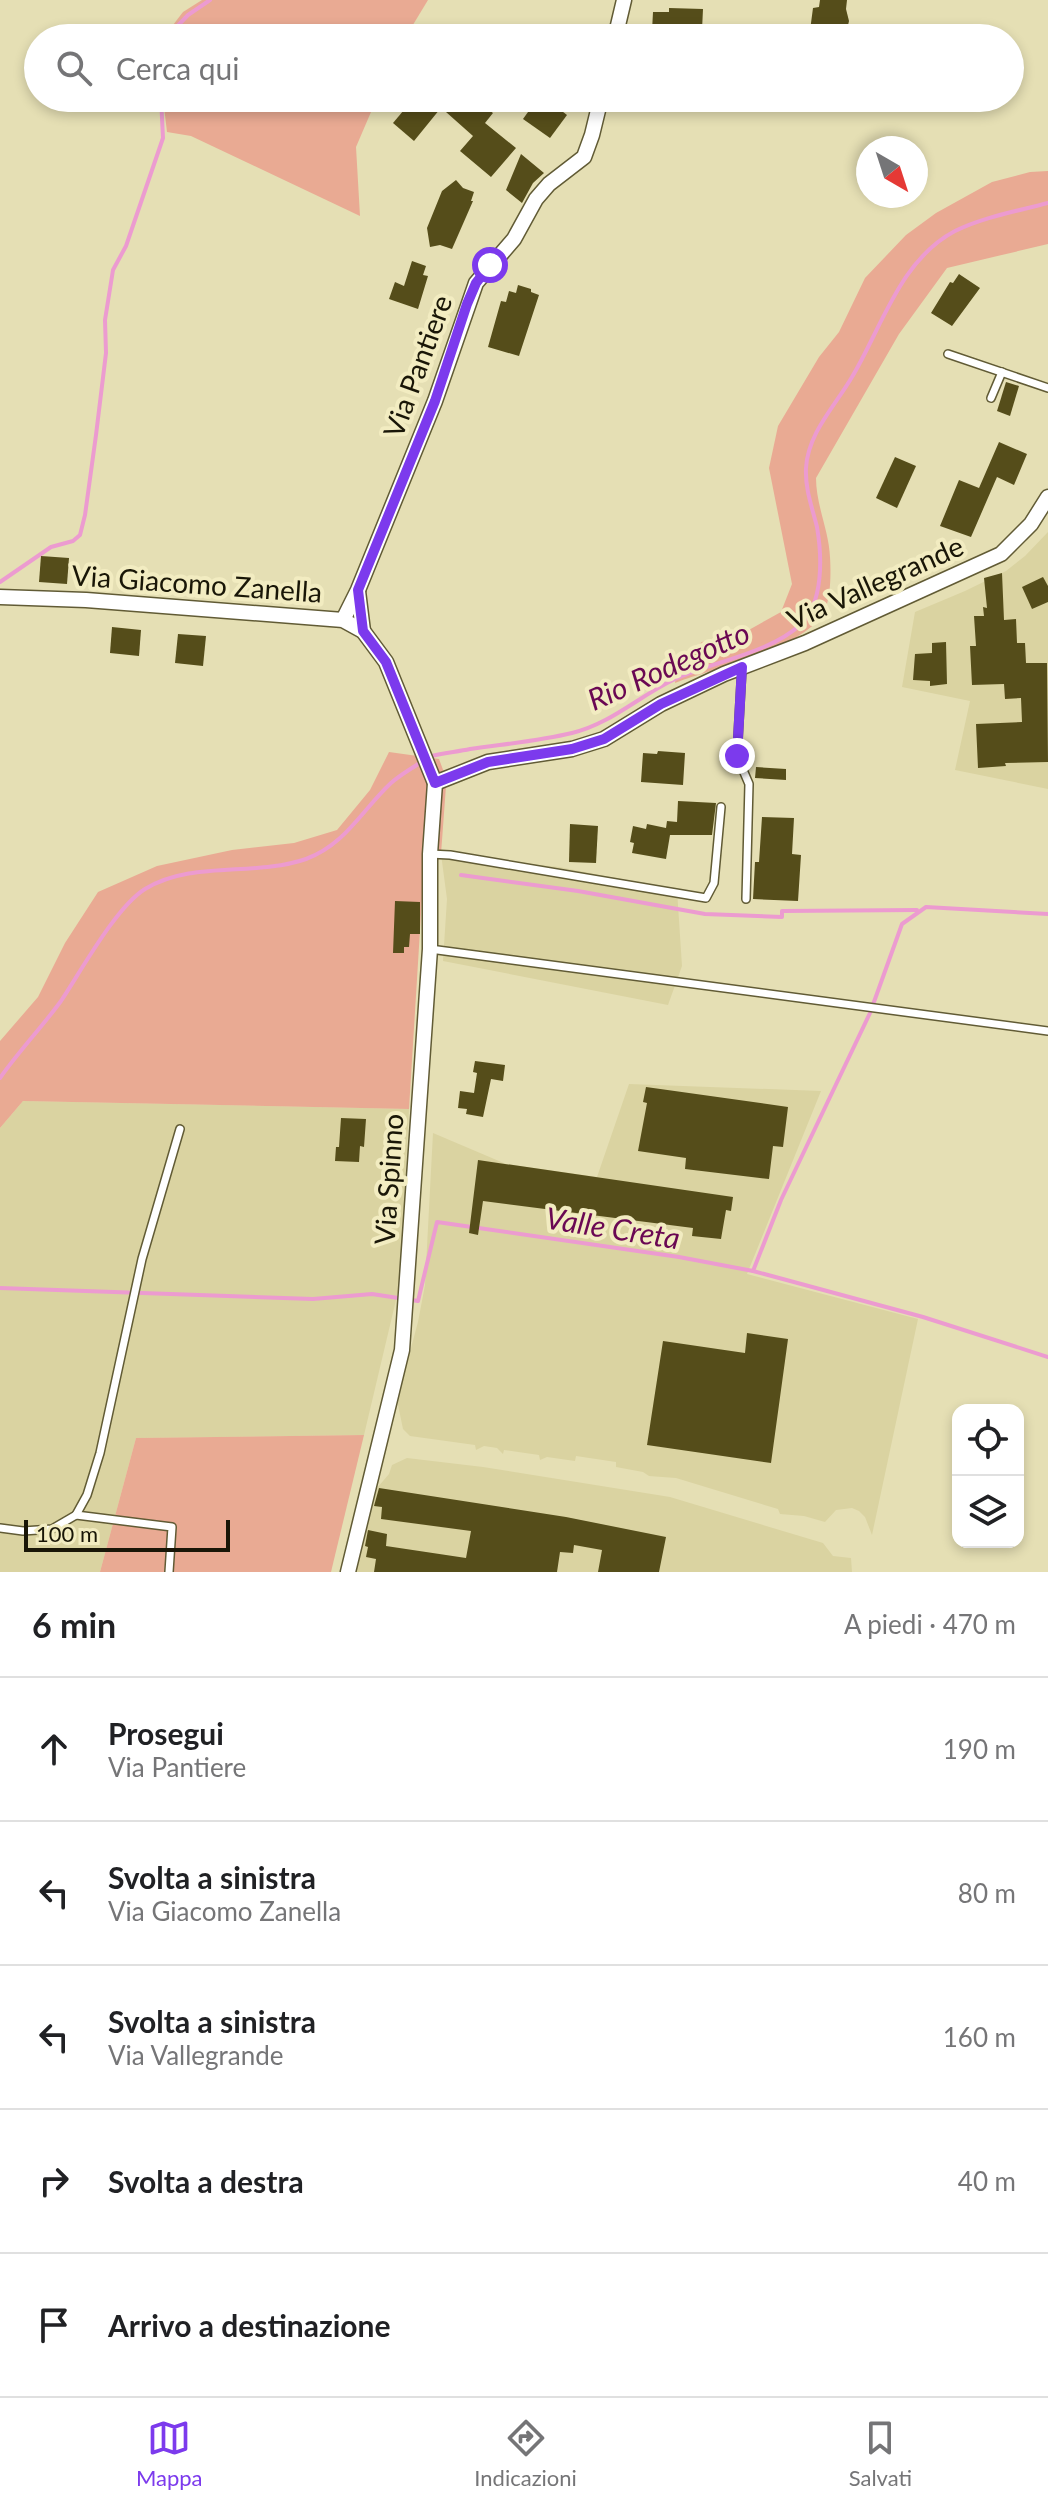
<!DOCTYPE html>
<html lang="it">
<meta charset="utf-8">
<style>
:root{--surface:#fff;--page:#f2f2f2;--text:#202124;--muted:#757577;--line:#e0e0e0;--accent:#7c3aed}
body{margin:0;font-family:Lato,sans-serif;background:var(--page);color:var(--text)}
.controls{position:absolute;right:24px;bottom:24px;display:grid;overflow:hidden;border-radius:16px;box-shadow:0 4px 12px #0003}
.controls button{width:72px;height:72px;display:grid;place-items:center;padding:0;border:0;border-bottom:2px solid var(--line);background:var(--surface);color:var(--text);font:40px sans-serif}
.compass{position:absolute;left:856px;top:136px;width:72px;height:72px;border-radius:50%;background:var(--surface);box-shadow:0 4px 12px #0003;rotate:141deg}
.scale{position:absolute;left:24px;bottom:20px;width:206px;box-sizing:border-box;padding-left:8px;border:4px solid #191607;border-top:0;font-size:22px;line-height:28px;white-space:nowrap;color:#191607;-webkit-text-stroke:6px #f2ecc1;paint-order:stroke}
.stop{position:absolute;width:24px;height:24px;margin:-18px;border:6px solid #7c3aed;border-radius:50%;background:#fff}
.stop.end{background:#7c3aed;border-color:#fff;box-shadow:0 2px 8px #0008}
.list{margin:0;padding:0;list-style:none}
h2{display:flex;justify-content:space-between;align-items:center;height:104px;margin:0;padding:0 32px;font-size:34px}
h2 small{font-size:26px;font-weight:400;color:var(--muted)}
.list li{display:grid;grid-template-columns:52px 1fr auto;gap:24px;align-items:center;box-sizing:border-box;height:144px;padding:0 32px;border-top:2px solid var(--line)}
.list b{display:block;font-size:30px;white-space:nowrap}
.list p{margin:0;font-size:26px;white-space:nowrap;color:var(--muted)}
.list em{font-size:26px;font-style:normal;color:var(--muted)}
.icon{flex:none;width:44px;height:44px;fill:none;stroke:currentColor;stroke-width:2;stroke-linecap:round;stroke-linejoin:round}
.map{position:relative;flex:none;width:1048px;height:1572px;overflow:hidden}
.search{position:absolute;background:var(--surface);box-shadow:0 4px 12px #0003;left:24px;right:24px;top:24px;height:88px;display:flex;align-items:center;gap:20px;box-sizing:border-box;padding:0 28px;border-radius:44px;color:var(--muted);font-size:30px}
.sheet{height:824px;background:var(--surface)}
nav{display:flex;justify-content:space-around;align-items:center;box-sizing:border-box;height:112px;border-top:2px solid var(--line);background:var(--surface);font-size:22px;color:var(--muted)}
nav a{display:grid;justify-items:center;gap:4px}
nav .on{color:var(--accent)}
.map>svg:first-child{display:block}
.built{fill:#dad3a1}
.green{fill:#e9aa93}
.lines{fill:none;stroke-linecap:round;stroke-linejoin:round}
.stream{stroke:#ec9bd0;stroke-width:4}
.building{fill:#554d1a}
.service-casing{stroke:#615b35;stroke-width:10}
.minor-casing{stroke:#615b35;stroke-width:17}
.service{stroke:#fff;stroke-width:7}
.minor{stroke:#fff;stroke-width:14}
.route{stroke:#7c3aed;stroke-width:10}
.labels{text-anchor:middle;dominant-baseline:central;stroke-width:8;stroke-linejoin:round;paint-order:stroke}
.street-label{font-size:28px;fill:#191607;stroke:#f2ecc1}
.water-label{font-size:30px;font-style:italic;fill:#6a0853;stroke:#f2ecc1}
</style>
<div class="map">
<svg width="1048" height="1572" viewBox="0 0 1048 1572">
<rect width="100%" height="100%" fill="#e5dfb4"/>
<g class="built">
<path d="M1048 532V789L955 770 970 701 902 687 915 612 965 591 1006 571 1025 556Z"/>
<path d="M441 854 559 867 677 890 682 966 668 1005 443 961 447 899Z"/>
<path d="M629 1084 821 1091 747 1274 918 1319 872 1535 865 1517 859 1511 852 1508 836 1510 825 1522 804 1516 780 1514 778 1509 676 1478 649 1476 643 1472 616 1467V1462L576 1456 575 1461 547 1457 540 1460 539 1455 504 1450 503 1454 497 1448 484 1446 476 1450 475 1445 410 1436 403 1429 397 1400 418 1322 425 1285 433 1133 506 1164 597 1177Z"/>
<path d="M23 1101 409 1109 400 1283 364 1435 136 1438 100 1572H0V1128Z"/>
<path d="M407 1458 483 1467 670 1497 823 1543 833 1556 851 1558 852 1572H356L377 1488 389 1474 392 1465Z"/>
</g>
<g class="green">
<path d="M202 0H428L405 38H163L183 12Z"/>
<path d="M163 98H377L356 147 360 216 191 136 167 132Z"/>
<path d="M1048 171V244L947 268 899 334 816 478C816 505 829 531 830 557 831 573 831 598 824 612 805 648 713 668 675 683L678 659 702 642 747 631 781 612 792 584 769 468 778 426 819 357 839 332 865 278 906 235 936 213 992 182 1030 172Z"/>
<path d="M389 752 439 759 445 775 446 786 441 854 422 898 409 1109 23 1101 0 1128V1041L38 997 65 943 98 892 157 866 232 850 294 843 337 830 370 790Z"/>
<path d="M364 1435 331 1572H100L136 1438Z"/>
</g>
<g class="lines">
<g class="stream">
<path d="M166 38 188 15 210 0"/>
<path d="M0 582 51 547 73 541 80 535 85 515 96 435 106 353 105 320 113 270 126 246 163 138 161 98"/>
<path d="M428 757C442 753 456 752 470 749 504 744 539 741 572 733 610 724 638 697 673 680 711 662 770 653 800 625 824 603 822 556 817 527 812 507 805 489 806 468 808 433 835 406 852 377 882 327 900 260 955 231 983 217 1018 211 1048 203"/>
<path d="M461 875 578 891 705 914 782 917V911L917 910"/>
<path d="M0 1078C19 1051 42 1027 61 1001 81 971 116 907 145 889 193 860 254 877 306 859 345 845 362 810 391 783 400 775 411 769 421 762"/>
<path d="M753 1271 781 1200 870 1013 902 924 926 907 1048 914"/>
<path d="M0 1288 313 1299 372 1294 418 1301 437 1222 679 1257 753 1271 923 1317 1048 1357"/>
</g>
</g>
<g class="building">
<path d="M820 0H847L846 9 849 21 845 38H809L813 8 819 7Z"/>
<path d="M669 8 703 9 702 30 652 31 653 12H669Z"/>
<path d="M414 98H427L440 109 414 141 393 123Z"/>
<path d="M457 98H474L493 113 485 123 516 148 491 177 460 151 473 136 446 112Z"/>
<path d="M538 98H545L567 115 550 138 523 119Z"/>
<path d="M521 154 544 173 533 183 522 203 506 190Z"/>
<path d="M456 180 463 188 474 192 471 201H473L452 249 440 245 430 247 427 228 442 191Z"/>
<path d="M412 261 426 266 423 275 428 276 418 309 389 299 395 282 404 286Z"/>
<path d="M959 274 980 288 952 326 931 313 950 282 953 283Z"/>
<path d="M518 285 531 289V292L539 295 519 356 488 347 501 301 506 302 509 291 516 293Z"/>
<path d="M1006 382 1019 386 1010 416 997 411Z"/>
<path d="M999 442 1027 454 1014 485 997 477 971 537 940 526 959 480 979 488Z"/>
<path d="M895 457 916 466 897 508 876 498Z"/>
<path d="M41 556 69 558 67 584 39 582Z"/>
<path d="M1002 573 1004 620 1016 619 1017 643H1025L1026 663H1047L1048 762 1005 763 1006 766 978 768 976 724 1022 722 1021 698 1005 699 1004 684 972 685 970 646H976L974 616H984L983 607 987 608 984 578Z"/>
<path d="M1043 577 1048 586V602L1032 609 1022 587Z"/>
<path d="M112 627 141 630 139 656 110 653Z"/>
<path d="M178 634 206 636 203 666 175 663Z"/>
<path d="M946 642 947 684 930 686V681L913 680 915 654 932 653V643Z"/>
<path d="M658 751 685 753 683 785 641 782 643 753 657 754Z"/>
<path d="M756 767 786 769V780L755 778Z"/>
<path d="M678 801 716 803 712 835H670L666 859 632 853 634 843 630 842 633 826 646 829 647 824 666 828 667 821 677 822Z"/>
<path d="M762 817 794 818 792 854 801 855 798 901 753 899 755 862H759Z"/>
<path d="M570 824 598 826 596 863 569 862Z"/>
<path d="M395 901 420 902V934H410L409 947H404V953H393Z"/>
<path d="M475 1061 505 1065 503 1081 491 1079 483 1117 466 1114 467 1109 458 1108 460 1091 474 1093 477 1073 473 1072Z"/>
<path d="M646 1087 788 1107 783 1147 773 1146 769 1179 685 1169 686 1158 638 1151 647 1103 643 1102Z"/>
<path d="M341 1118 366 1119 364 1147 360 1146 359 1162 335 1161 336 1147H339Z"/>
<path d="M478 1160 733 1197 731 1211 726 1210 721 1239 692 1236 693 1228 483 1201 478 1235 469 1233Z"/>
<path d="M747 1333 788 1339 771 1463 647 1445 663 1341 745 1353Z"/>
<path d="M379 1488 566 1517 666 1537 659 1572H598L602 1550 574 1545 573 1553 560 1552 557 1572H374L376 1559 366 1557 368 1547 365 1546 368 1530 387 1534 386 1546 466 1558 471 1531 381 1519 382 1507 374 1506Z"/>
</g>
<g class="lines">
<g class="service-casing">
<g id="service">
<path d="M948 354 1048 388"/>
<path d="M991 398 1002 372"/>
<path d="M742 667 737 756 749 784 746 899"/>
<path d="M430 854 450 855 706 898 714 883 721 807"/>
<path d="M430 949 1048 1031"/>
<path d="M76 1515 172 1527 169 1572"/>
<path d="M0 1528 23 1531 52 1529 76 1515 87 1495 100 1453 142 1259 180 1129"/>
</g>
</g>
<g class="minor-casing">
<g id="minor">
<path d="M615 38 624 0"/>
<path d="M358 591 363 631"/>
<path d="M0 597 86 600 343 620 363 631 386 662 435 783 430 854V949L402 1350 348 1572"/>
<path d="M343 620 358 590 435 401 476 283 514 239 536 199 549 184 584 157 592 135 601 98"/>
<path d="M435 783 488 762 572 749 604 739 661 704 724 674 805 643 1001 554 1031 524 1048 497"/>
</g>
</g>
<use href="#service" class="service"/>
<use href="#minor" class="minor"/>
</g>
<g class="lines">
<path class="route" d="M490 265 476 283 467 304 435 401 358 590 363 631 386 662 435 783 488 762 572 749 604 739 661 704 742 667 737 756"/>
</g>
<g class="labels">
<g class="street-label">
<text transform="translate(417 366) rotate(-70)">Via Pantiere</text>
<text transform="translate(875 582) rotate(-24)">Via Vallegrande</text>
<text transform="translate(197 583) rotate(4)">Via Giacomo Zanella</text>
<text transform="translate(388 1179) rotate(-86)">Via Spinno</text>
</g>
<g class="water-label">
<text transform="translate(668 665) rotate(-24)">Rio Rodegotto</text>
<text transform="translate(613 1227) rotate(9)">Valle Creta</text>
</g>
</g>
</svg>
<div class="controls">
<button><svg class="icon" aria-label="locate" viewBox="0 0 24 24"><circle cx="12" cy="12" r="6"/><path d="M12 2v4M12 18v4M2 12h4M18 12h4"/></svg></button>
<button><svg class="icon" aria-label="layers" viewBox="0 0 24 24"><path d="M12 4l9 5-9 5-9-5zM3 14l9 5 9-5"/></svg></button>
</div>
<svg class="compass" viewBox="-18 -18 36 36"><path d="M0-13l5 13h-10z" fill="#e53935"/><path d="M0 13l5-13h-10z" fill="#757577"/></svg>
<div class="scale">100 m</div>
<div class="stop" style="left:490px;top:265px"></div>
<div class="stop end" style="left:737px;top:756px"></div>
<div class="search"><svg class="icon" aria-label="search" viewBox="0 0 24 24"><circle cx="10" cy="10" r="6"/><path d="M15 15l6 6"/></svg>Cerca qui</div>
</div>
<section class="sheet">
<h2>6 min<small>A piedi · 470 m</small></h2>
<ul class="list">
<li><svg class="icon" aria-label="ahead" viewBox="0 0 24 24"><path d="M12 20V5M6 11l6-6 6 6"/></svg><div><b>Prosegui</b><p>Via Pantiere</p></div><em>190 m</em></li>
<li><svg class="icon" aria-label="left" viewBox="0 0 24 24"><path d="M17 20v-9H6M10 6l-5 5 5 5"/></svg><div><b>Svolta a sinistra</b><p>Via Giacomo Zanella</p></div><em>80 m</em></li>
<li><svg class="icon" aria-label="left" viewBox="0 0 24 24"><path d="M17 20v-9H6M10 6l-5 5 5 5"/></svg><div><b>Svolta a sinistra</b><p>Via Vallegrande</p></div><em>160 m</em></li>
<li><svg class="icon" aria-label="right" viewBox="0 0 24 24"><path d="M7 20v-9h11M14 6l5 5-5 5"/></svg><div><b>Svolta a destra</b></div><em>40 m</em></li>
<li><svg class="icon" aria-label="arrive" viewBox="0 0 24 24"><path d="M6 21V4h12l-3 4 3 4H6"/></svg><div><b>Arrivo a destinazione</b></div></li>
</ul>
</section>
<nav>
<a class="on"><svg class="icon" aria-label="map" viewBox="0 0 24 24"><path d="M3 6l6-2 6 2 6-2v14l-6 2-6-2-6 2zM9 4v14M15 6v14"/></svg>Mappa</a>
<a><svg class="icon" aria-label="directions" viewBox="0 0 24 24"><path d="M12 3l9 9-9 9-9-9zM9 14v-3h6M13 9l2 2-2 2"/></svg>Indicazioni</a>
<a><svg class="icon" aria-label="saved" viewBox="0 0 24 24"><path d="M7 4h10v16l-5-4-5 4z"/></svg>Salvati</a>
</nav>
